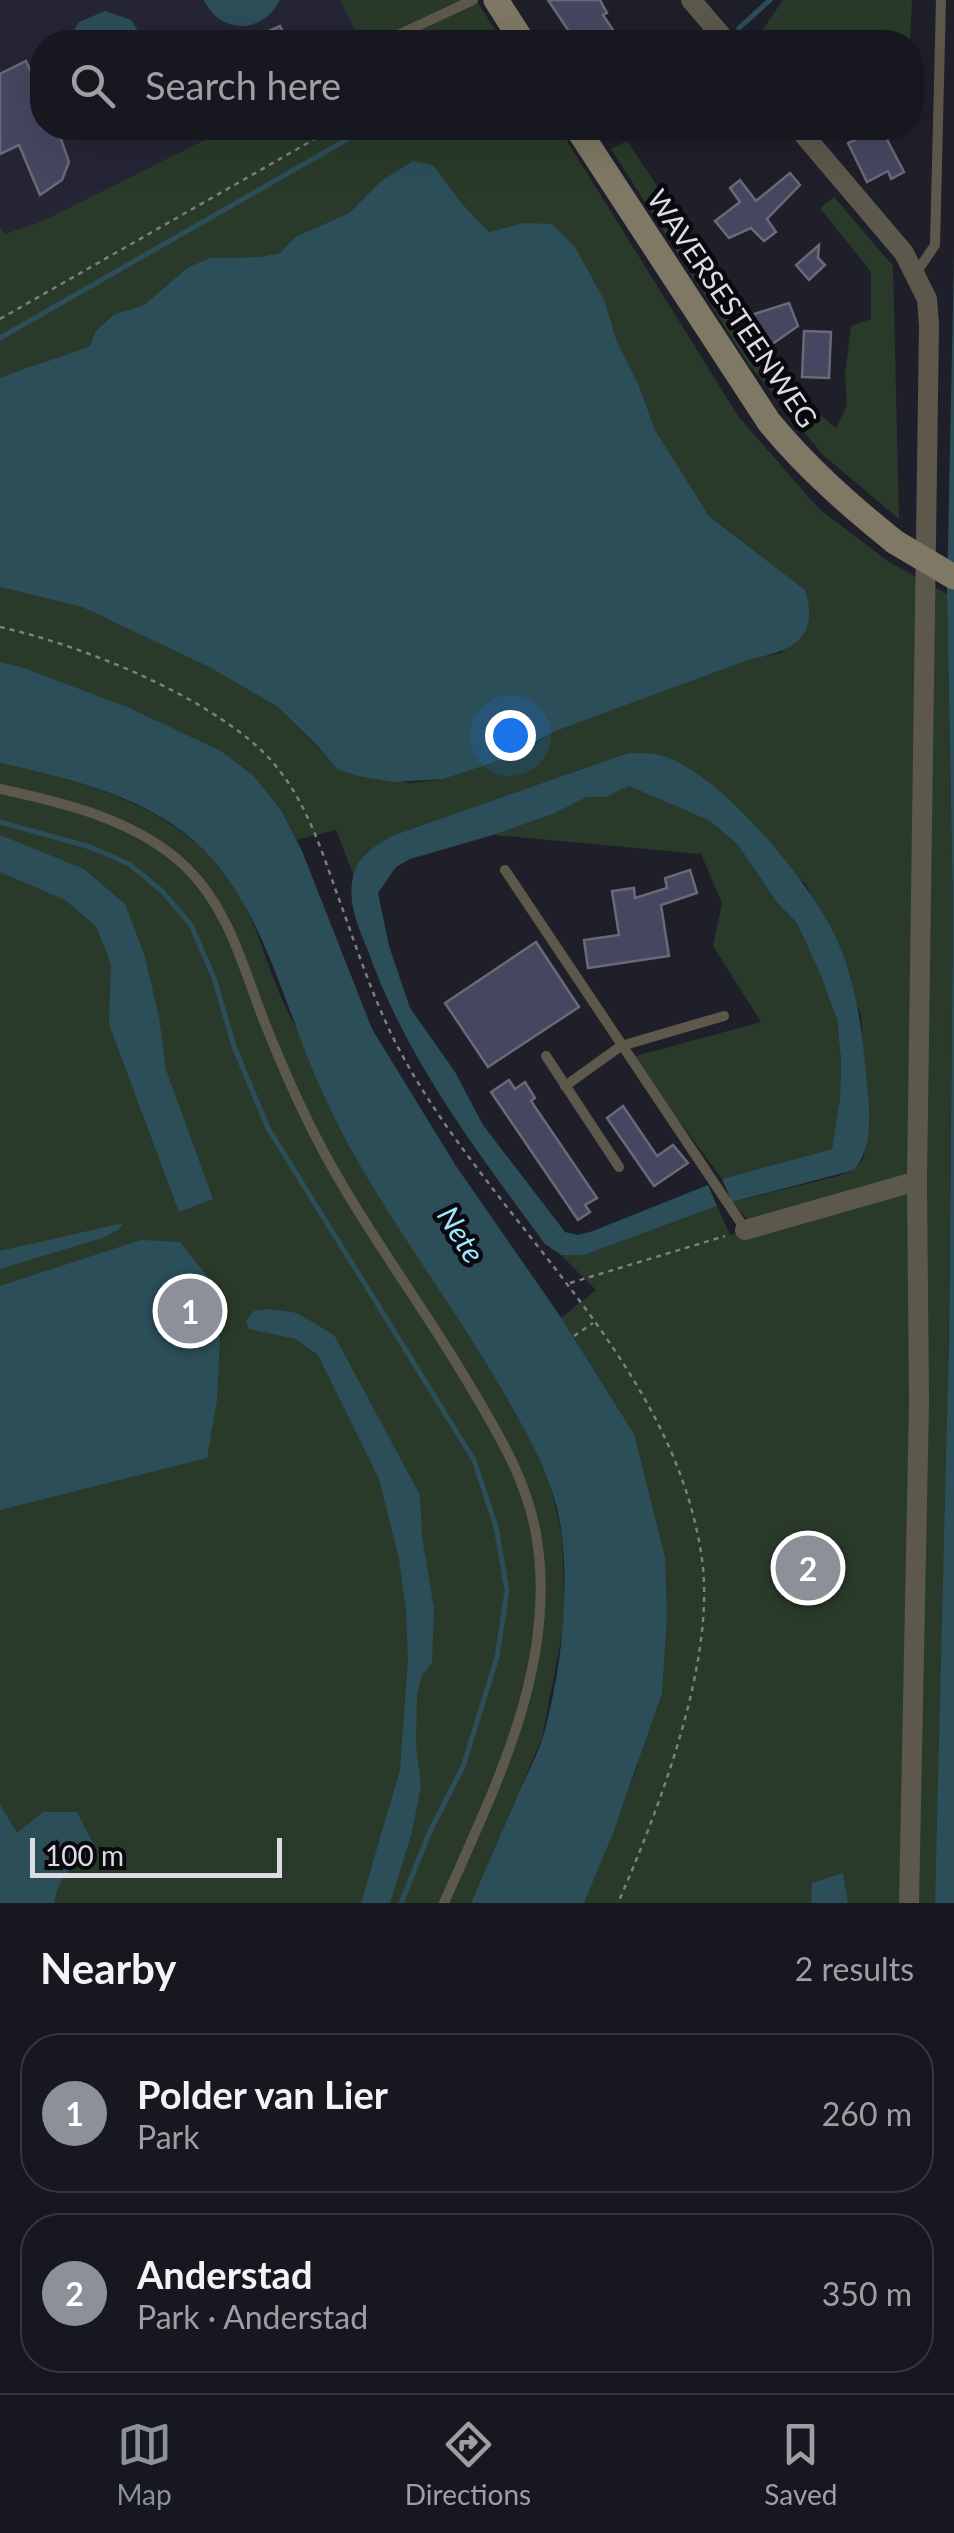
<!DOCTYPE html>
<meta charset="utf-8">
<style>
:root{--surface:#171720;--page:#202029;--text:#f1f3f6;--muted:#9e9fa5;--line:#36363e;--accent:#8c9099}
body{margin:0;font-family:Lato,sans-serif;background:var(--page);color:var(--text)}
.scale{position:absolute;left:30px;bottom:25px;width:252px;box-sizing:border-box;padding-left:10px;border:5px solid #dcdce4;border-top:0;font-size:28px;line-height:35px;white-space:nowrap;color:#dcdce4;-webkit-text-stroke:8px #09090e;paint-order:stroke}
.you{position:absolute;left:510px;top:735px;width:35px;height:35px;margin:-25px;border:8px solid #fff;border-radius:50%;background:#1a73e8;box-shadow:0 0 0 15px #1a73e833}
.badge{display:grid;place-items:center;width:65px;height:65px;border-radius:50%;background:var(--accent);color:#fff;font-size:32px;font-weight:700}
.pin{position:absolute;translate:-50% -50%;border:5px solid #fff;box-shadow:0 2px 10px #0006}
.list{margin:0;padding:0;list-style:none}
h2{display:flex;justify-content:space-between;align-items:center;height:130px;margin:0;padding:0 40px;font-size:42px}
h2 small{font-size:32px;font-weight:400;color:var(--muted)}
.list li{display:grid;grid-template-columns:65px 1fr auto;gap:30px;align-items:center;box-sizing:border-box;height:160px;margin:0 20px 20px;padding:0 20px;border:2px solid var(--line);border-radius:40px}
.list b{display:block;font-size:38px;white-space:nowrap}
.list p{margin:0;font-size:32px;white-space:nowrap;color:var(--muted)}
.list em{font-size:32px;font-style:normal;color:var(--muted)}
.icon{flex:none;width:55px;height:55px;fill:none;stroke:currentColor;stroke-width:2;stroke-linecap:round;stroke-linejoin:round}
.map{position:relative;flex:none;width:954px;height:1903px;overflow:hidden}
.search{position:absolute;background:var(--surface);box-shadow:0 10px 40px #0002;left:30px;right:30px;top:30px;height:110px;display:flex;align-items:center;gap:25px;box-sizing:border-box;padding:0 35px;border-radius:40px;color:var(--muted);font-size:38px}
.sheet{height:490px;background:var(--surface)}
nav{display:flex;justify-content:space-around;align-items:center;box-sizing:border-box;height:140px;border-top:2px solid var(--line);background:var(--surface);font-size:28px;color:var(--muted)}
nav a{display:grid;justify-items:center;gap:5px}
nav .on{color:var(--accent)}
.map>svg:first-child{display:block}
.built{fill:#262536}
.green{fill:#293a2a}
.water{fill:#2c4e59}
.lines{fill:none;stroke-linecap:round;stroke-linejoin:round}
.stream{stroke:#2c4e59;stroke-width:5}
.building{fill:#464660;stroke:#696977;stroke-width:2.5}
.path{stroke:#7d7d87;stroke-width:2.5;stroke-dasharray:5 5;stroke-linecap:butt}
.service{stroke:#5c584c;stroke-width:10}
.minor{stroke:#5c584c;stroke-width:20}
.secondary{stroke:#7e7864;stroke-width:25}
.secondary-bridge{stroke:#7e7864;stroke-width:25}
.labels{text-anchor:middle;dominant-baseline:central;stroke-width:9;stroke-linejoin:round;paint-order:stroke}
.street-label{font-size:28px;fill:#dcdce4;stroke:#09090e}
.water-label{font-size:30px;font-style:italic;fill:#a2e5fc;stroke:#09090e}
</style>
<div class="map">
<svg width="954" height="1903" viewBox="0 0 954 1903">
<rect width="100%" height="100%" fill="#1f1f2a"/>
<path class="built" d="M0 0H340L361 42H42V128H228L43 221 3 234 0 227Z"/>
<g class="green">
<path d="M340 0H476L503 42H361Z"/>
<path d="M783 0H912L910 42H754Z"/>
<path d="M228 128H559L738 416 818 508 889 562 947 594 953 911 947 1509 935 1903H584L638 1765 634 1434 561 1318 596 1290 561 1255H584L717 1206 730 1235 755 1228 732 1202 838 1176 854 1170 863 1160 868 1128 861 1015 806 884 628 753 394 835 361 859 353 874 336 830 296 840 281 810 254 776 221 751 73 687 0 662V587L82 607 209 667 278 707 318 746 337 769 410 783 443 779 533 745 557 730 751 659 782 653 805 590 709 516 655 430 638 383 617 342 605 302 523 223 489 232 463 206 381 181 349 213 295 237 280 253 260 257 209 258 187 268 144 305 113 315 95 332 90 346C60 358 31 365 0 378V227L4 234 43 221Z"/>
<path d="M627 141 779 368 807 404 836 428 847 405 845 374 851 326 871 319V272L820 208 834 197 893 266 899 519 822 454 748 363 611 149Z"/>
<path d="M0 763C72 779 145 797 201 847 258 897 259 959 292 1020 368 1161 449 1298 529 1437L549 1481 562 1533 565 1619 542 1738 471 1903H0Z"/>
<path d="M629 786 710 821 738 845 778 904 797 923 821 976 837 1021 841 1061 840 1098 832 1149 722 1179 632 1057 761 1022 713 946 722 903 701 854 493 835 553 814 587 797H606Z"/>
</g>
<g class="water">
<path d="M204 0H280C263 34 220 35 204 0Z"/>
<path d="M105 11 131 20 145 42H67L79 22Z"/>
<path d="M413 161 433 165 463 205 489 232 523 223 552 224 575 247 605 302 617 342 638 383 655 430 709 516 805 590C820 638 792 651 751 659L558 730 500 760 443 779 394 782 358 776 337 769 318 746 278 707 209 667 82 607 0 587V378C31 365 60 358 90 346L95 332 113 315 144 305 187 268 209 258 260 257 280 253 295 237 349 213 381 181Z"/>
<path d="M954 254V1903H935L949 1339 953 911 947 594Z"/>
<path d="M0 662 24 668 127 707 221 751 254 776 281 810 302 851 372 1029 456 1166 558 1313 634 1434 665 1557 667 1617 662 1693 613 1833 584 1903H471C487 1866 503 1829 519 1792 527 1774 537 1756 543 1737 561 1672 569 1602 562 1535 556 1482 528 1435 502 1390 446 1292 373 1202 326 1100 288 1021 266 913 205 851 152 797 71 779 0 763Z"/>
<path d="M628 753C638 754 649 752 659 755 718 769 813 885 837 940 856 983 862 1028 866 1074 869 1104 875 1146 854 1170L732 1202 722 1179 832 1149 840 1098 841 1061 837 1020 821 976 797 923 778 904 738 845 710 821 629 786 606 797H587L553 814 493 835 410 859 396 867 378 893 389 946 410 1008 455 1072 483 1125 565 1232 578 1235 593 1231 708 1185 717 1206 584 1255H561L545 1244C476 1150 408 1062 368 951 359 928 347 903 353 877 357 856 376 845 394 835Z"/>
<path d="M0 835 84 869 125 904 144 954 159 1017 166 1070 213 1199 179 1212 109 1024 111 964 96 926 65 900 0 872Z"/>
<path d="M123 1223 118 1230 105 1237 0 1269V1251Z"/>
<path d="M141 1240 180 1242 214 1285 220 1339 217 1400 207 1458 0 1510V1286Z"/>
<path d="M270 1309 297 1313 334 1335 420 1495 422 1537 434 1609 432 1663 422 1675 417 1693 416 1746 421 1786 412 1832 390 1903H361L400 1770 408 1660 406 1611 399 1559 379 1479 318 1355 296 1339 249 1329 246 1321 254 1311Z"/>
<path d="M0 1805 17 1833 43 1812H77L93 1843C77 1860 57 1879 54 1903H0Z"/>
<path d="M843 1873 848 1903H811L812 1883Z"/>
</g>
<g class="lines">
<g class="stream">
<path d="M739 28 770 0"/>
<path d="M0 338 367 128"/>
<path d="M0 822 90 847 129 864 162 891 191 925 214 978 235 1049 268 1128 474 1460 496 1527 507 1591 497 1657 463 1767 431 1829 401 1903"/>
</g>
</g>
<g class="building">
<path d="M548 0H600L607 13 603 15 621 42H576Z"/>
<path d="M280 26 288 42H245Z"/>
<path d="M26 61 42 96V128H57L69 162 62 180 40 195 19 145 0 154V74Z"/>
<path d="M881 128 904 172 891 179 888 171 867 182 848 143Z"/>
<path d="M790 173 800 185 767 219 776 232 764 241 751 228 729 238 715 221 740 202 730 188 740 180 756 201Z"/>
<path d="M819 245 818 258 825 265 809 280 796 265Z"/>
<path d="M789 303 798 326 768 347 748 316Z"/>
<path d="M804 331 831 332 829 378 802 377Z"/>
<path d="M690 870 697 893 661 905 669 956 588 968 584 940 619 935 612 891 634 888 635 898 667 888 665 878Z"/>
<path d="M536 942 579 1007 488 1067 445 1003Z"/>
<path d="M509 1080 515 1089 525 1082 535 1098 531 1101 597 1198 585 1205 590 1212 578 1220 491 1092Z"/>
<path d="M623 1106 657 1156 673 1145 688 1163 654 1186 607 1118Z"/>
</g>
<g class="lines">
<g class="path">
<path d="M0 319 334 128"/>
<path d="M0 627C81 645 203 694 263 752 301 789 319 842 336 891 356 945 373 1001 401 1053 492 1222 674 1360 702 1559 716 1662 659 1809 618 1903"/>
<path d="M570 1283 725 1236"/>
<path d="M574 1336 593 1323"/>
</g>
<g class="service">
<path d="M383 42 473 0"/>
<path d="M916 273 935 245 941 0"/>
<path d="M0 789C65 803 137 820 186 867 229 909 243 967 264 1021 276 1051 289 1082 303 1111 350 1212 421 1300 476 1396 502 1440 527 1483 536 1534 559 1664 494 1789 444 1903"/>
<path d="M505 870 745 1229"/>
<path d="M546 1056 619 1167"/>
<path d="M565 1086 621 1046 724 1016"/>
</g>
<g class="minor">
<path d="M691 0 727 42"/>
<path d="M798 128 904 253 927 299 929 325 917 1181 919 1403 909 1903"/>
<path d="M745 1230 917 1181"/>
</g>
<g class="secondary">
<path d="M496 0 523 42"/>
<path d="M577 128 769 422C807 468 849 505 895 542"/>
</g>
<path class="secondary-bridge" d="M895 542 954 577"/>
</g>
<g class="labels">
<g class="street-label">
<text transform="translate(733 308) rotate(56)">WAVERSESTEENWEG</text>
</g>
<g class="water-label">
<text transform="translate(462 1234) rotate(58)">Nete</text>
</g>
</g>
</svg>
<div class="scale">100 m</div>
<div class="you"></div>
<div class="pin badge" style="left:190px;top:1311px">1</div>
<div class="pin badge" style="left:808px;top:1568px">2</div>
<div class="search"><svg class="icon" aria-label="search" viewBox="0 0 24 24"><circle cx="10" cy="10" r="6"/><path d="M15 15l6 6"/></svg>Search here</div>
</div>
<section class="sheet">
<h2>Nearby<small>2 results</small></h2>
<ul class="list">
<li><span class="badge">1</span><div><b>Polder van Lier</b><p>Park</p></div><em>260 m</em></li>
<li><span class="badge">2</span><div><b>Anderstad</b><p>Park · Anderstad</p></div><em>350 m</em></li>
</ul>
</section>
<nav>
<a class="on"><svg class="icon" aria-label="map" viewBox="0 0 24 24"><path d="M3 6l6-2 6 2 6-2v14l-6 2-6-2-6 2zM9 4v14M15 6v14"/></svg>Map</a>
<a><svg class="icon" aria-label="directions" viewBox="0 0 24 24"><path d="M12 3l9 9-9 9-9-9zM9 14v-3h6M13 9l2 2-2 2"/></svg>Directions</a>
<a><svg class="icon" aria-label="saved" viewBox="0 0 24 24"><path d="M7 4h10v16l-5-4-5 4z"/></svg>Saved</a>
</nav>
